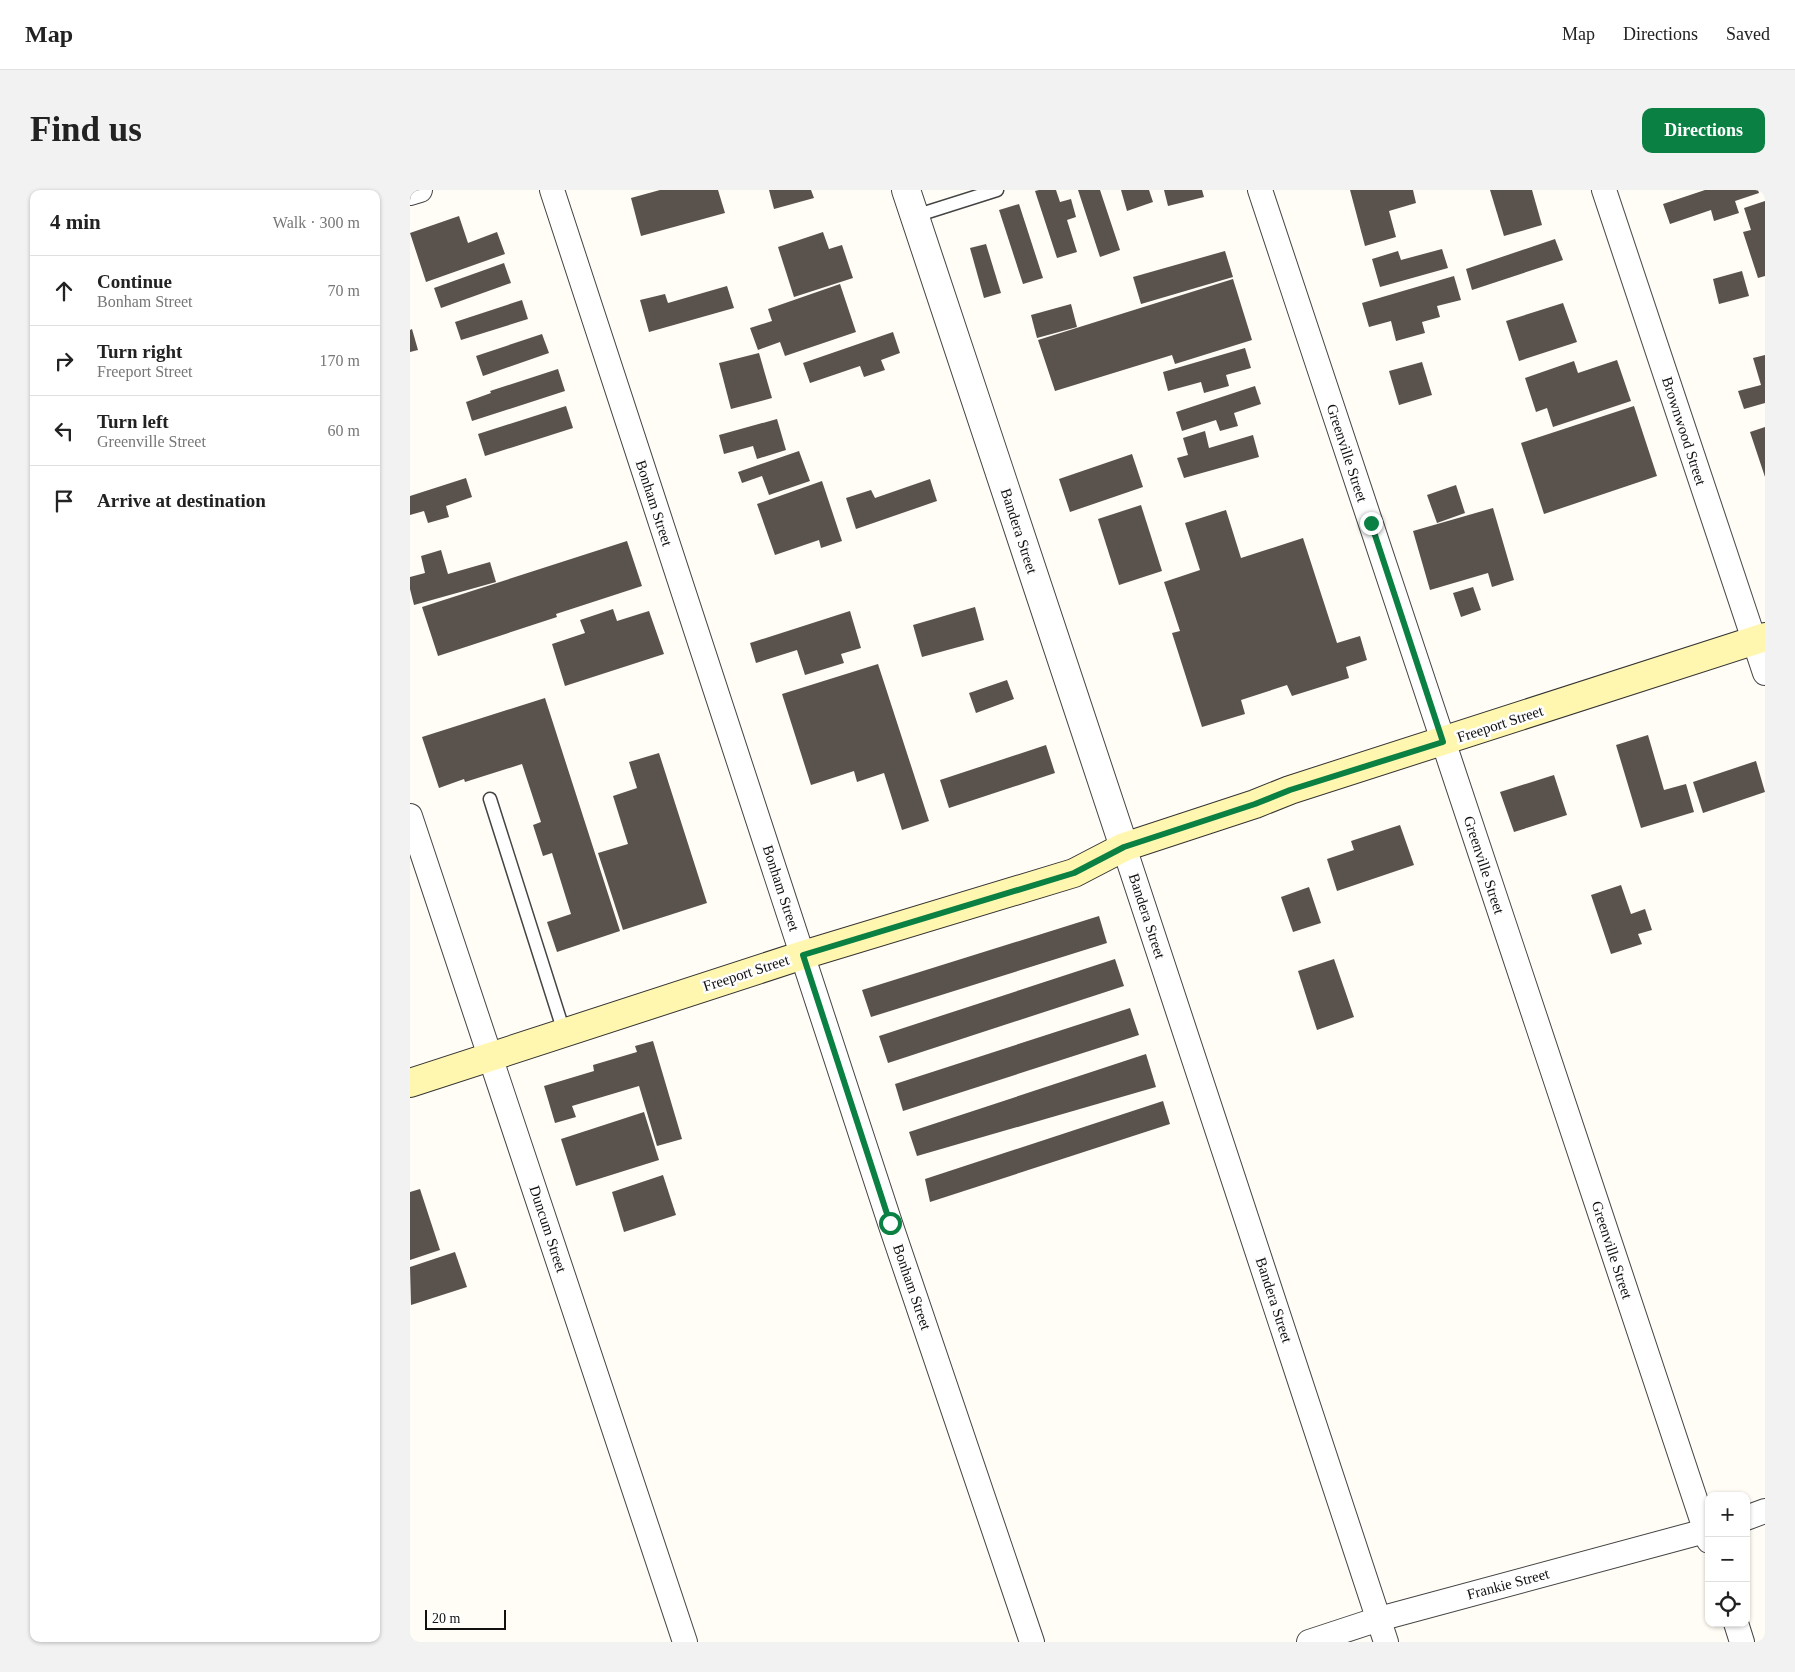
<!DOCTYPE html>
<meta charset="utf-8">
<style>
:root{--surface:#fff;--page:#f2f2f2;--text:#222;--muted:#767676;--line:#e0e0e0;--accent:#0b8043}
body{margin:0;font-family:"Times New Roman",serif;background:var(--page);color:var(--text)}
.controls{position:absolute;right:15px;bottom:15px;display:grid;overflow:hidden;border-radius:10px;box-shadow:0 1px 4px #0004}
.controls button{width:45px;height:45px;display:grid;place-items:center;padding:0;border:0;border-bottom:1px solid var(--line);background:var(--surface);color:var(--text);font:25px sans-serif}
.scale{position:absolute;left:15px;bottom:12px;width:81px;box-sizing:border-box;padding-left:5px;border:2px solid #111;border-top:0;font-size:14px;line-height:18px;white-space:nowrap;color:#111;-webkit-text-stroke:4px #fff;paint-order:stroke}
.stop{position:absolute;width:15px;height:15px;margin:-11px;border:4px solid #0b8043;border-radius:50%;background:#fff}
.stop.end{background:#0b8043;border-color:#fff;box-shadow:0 1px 5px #0008}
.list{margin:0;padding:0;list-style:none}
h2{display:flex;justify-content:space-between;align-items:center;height:65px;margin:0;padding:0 20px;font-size:21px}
h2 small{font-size:16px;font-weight:400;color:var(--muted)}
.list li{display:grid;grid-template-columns:32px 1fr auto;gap:15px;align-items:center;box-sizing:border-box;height:70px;padding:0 20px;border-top:1px solid var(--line)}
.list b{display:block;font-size:19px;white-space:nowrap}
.list p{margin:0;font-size:16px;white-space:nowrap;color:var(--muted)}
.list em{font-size:16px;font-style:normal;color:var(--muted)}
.icon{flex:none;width:28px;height:28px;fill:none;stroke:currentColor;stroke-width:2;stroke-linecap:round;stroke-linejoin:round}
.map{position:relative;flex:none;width:1355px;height:1452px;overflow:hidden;border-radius:10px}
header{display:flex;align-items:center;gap:30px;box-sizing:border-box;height:70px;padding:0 25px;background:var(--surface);border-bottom:1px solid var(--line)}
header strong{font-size:24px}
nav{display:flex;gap:28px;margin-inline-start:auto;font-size:18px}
.intro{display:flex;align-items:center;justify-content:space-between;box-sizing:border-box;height:120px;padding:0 30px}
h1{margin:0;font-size:35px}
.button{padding:12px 22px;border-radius:10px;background:var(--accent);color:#fff;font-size:18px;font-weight:700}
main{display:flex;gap:30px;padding:0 30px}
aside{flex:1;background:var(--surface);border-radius:10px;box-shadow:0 1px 4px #0004}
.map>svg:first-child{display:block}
.building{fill:#5a524d}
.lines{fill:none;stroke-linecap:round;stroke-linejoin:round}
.service-casing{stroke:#444;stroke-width:15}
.minor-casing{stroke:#444;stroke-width:26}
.tertiary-casing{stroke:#444;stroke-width:30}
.secondary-casing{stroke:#333;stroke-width:30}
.service{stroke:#fff;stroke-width:12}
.minor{stroke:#fff;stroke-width:24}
.tertiary{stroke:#fff;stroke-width:28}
.secondary{stroke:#fff6b0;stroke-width:28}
.route{stroke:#0b8043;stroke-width:6}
.labels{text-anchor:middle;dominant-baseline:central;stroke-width:5;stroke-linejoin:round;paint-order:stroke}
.street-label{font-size:15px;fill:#111;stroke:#fff}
</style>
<header>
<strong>Map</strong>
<nav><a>Map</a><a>Directions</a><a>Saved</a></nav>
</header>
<div class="intro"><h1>Find us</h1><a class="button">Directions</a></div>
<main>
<aside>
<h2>4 min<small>Walk · 300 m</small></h2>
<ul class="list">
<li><svg class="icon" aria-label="ahead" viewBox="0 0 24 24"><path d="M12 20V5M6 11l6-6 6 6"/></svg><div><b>Continue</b><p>Bonham Street</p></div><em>70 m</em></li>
<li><svg class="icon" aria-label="right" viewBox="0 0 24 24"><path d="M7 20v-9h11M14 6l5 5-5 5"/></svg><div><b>Turn right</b><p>Freeport Street</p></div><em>170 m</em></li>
<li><svg class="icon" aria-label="left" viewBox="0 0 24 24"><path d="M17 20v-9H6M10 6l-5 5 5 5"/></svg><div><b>Turn left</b><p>Greenville Street</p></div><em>60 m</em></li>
<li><svg class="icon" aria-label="arrive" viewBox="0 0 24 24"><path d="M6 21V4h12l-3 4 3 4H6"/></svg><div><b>Arrive at destination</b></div></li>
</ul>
</aside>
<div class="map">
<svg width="1355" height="1452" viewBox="0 0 1355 1452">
<rect width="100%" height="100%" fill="#fffdf5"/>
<g class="building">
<path d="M250 0H308L315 23 231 46 221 8Z"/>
<path d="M359 0H401L404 8 364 19Z"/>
<path d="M629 0H646L650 12 661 9 666 27 657 30 667 62 647 68 625 1Z"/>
<path d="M668 0H690L710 60 690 67Z"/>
<path d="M711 0H739L743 12 717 21Z"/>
<path d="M754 0H792L794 7 758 16Z"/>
<path d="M940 0H1003L1006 13 979 21 986 47 955 56Z"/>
<path d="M1080 0H1122L1132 35 1094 46Z"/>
<path d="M1295 0H1348L1349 3 1325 11 1329 23 1304 31 1301 20 1260 34 1253 14Z"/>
<path d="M1355 11V86L1348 88 1333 42 1341 40 1334 18Z"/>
<path d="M609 14 633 88 613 94 589 20Z"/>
<path d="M49 26 58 53 87 42 95 64 16 92 0 43Z"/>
<path d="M413 42 419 59 432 55 443 88 384 107 368 57Z"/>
<path d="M1145 49 1153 70 1062 100 1056 79Z"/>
<path d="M576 54 591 103 574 108 560 58Z"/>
<path d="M1032 59 1038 78 970 97 962 69 988 61 991 70Z"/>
<path d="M815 61 823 87 731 114 723 87Z"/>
<path d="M94 73 101 93 31 118 24 98Z"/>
<path d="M1332 81 1339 106 1309 114 1303 89Z"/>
<path d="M1044 86 1051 110 1027 116 1030 127 1012 132 1015 143 986 151 981 131 959 137 952 113Z"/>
<path d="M823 89 842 150 765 174 762 165 645 201 628 150Z"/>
<path d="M430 94 446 142 375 166 370 152 348 160 340 138 362 131 358 119Z"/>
<path d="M317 96 324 118 239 142 230 110 255 104 258 113Z"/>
<path d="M112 110 118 129 51 150 45 132Z"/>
<path d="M1153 113 1167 152 1109 171 1096 131Z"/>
<path d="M661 114 667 137 627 148 621 125Z"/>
<path d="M2 139 8 160 0 162V140Z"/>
<path d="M483 142 490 163 471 170 475 180 454 187 450 176 400 193 393 173Z"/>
<path d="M132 144 139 163 73 186 66 166Z"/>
<path d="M835 158 841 178 816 185 819 196 794 203 791 192 758 201 753 182Z"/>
<path d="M349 163 362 208 321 219 309 173Z"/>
<path d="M1355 165V213L1334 219 1328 201 1351 195 1343 168Z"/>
<path d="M1207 170 1221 211 1143 237 1137 218 1126 222 1115 188 1164 171 1168 183Z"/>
<path d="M1012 172 1022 205 989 215 979 181Z"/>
<path d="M148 179 155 201 62 231 56 212 81 203 80 201Z"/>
<path d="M845 196 851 214 824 223 828 236 810 241 806 230 772 241 766 222Z"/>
<path d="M156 216 163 238 75 266 68 244Z"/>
<path d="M1224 216 1247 286 1134 324 1111 253Z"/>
<path d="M367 229 376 260 347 269 343 256 314 264 309 245Z"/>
<path d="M1355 237V287L1340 242Z"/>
<path d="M795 241 799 258 843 245 849 267 774 288 767 268 778 265 773 248Z"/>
<path d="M389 261 400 291 359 305 352 286 332 293 328 282Z"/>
<path d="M722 264 733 297 660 322 649 289Z"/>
<path d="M56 288 62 307 36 316 39 327 18 333 14 321 0 325V306Z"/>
<path d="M520 289 527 311 446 339 436 308 461 300 465 308Z"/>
<path d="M412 291 432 351 411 358 409 350 365 365 347 314Z"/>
<path d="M1046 295 1055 323 1027 333 1017 305Z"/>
<path d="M731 315 752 381 709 395 688 329Z"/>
<path d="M1083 318 1104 390 1082 397 1078 383 1020 400 1003 341Z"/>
<path d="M816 320 831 368 893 348 927 453 950 446 957 470 936 477 939 488 882 506 877 495 831 510 835 524 792 537 762 443 770 441 754 392 790 380 775 333Z"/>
<path d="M217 351 232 396 146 424 147 427 28 466 12 417Z"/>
<path d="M31 360 38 384 80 372 86 392 4 415 0 399V387L15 383 11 366Z"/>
<path d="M1063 397 1071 420 1051 427 1043 403Z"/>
<path d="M565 417 574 450 512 467 503 435Z"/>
<path d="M203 419 207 431 239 421 254 464 155 496 142 454 175 443 170 430Z"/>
<path d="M440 421 451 458 431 464 434 473 395 485 387 460 346 473 340 453Z"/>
<path d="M468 474 519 631 492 640 474 583 447 592 444 581 401 595 372 504Z"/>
<path d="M597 490 604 509 566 523 559 503Z"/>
<path d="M135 508 210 741 147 762 137 732 161 724 142 663 133 666 123 635 131 632 112 574 55 592 54 589 29 598 12 547Z"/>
<path d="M1238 545 1254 600 1276 594 1284 622 1231 638 1206 555Z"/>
<path d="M636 555 645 583 539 618 530 590Z"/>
<path d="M249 563 297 713 213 740 188 663 218 654 203 606 227 598 219 572Z"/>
<path d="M1346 571 1355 602 1293 623 1283 592Z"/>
<path d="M1144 585 1157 625 1104 642 1090 602Z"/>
<path d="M990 635 1004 675 927 701 917 669 944 660 941 651Z"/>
<path d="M1211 695 1221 724 1235 719 1242 740 1228 744 1232 754 1201 764 1181 705Z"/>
<path d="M899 697 911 733 883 742 871 707Z"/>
<path d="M689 726 697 753 461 827 452 800Z"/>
<path d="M705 769 714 796 478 873 469 846Z"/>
<path d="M924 769 944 827 907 840 888 781Z"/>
<path d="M720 818 729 845 493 921 485 894Z"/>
<path d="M243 851 272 949 247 956 229 896 162 916 166 927 145 933 134 896 184 881 183 875 227 862 225 856Z"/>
<path d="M736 864 746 897 507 966 499 942Z"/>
<path d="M753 911 760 934 520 1012 515 989Z"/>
<path d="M234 922 249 970 166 996 151 949Z"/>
<path d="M253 985 266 1025 214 1042 202 1002Z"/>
<path d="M10 999 30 1060 0 1070V1002Z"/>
<path d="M45 1062 57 1097 1 1115 0 1077Z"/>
</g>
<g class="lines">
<g class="service-casing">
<g id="service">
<path d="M505 26 587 0"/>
<path d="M80 609 154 842"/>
</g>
</g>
<g class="minor-casing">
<g id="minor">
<path d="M142 0 480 1033 622 1452"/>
<path d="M850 0 1299 1351"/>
<path d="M1194 0 1355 483"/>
<path d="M0 3 10 0"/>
<path d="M0 626 275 1452"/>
<path d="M714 657 976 1452"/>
<path d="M1336 1328 1355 1321"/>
<path d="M1326 1433 1332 1452"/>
<path d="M899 1452 969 1429 1299 1340"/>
</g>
</g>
<g class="tertiary-casing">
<path id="tertiary" d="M496 0 714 657"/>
</g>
<g class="secondary-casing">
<path id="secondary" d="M0 893 393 765 664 683 714 657 845 614 880 600 1355 447"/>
</g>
<use href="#service" class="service"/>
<use href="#minor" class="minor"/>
<use href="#tertiary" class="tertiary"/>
<use href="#secondary" class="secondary"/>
</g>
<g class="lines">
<path class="route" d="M480 1033 393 765 664 683 714 657 845 614 880 600 1033 552 961 333"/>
</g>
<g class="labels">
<g class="street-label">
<text transform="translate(1274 241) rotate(72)">Brownwood Street</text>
<text transform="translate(937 263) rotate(72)">Greenville Street</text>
<text transform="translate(244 313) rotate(72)">Bonham Street</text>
<text transform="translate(609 341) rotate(72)">Bandera Street</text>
<text transform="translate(1090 534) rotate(-18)">Freeport Street</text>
<text transform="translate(1074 675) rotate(72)">Greenville Street</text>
<text transform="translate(371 698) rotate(72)">Bonham Street</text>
<text transform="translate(737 726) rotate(72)">Bandera Street</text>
<text transform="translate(336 783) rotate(-18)">Freeport Street</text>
<text transform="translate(138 1039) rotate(72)">Duncum Street</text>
<text transform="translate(1202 1060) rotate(72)">Greenville Street</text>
<text transform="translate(502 1097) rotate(71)">Bonham Street</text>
<text transform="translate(864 1110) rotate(72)">Bandera Street</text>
<text transform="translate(1098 1394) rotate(-15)">Frankie Street</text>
</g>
</g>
</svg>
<div class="controls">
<button>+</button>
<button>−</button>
<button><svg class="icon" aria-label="locate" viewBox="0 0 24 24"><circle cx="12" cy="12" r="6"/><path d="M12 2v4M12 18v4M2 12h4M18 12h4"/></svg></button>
</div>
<div class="scale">20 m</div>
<div class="stop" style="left:480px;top:1033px"></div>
<div class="stop end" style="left:961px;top:333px"></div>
</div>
</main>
